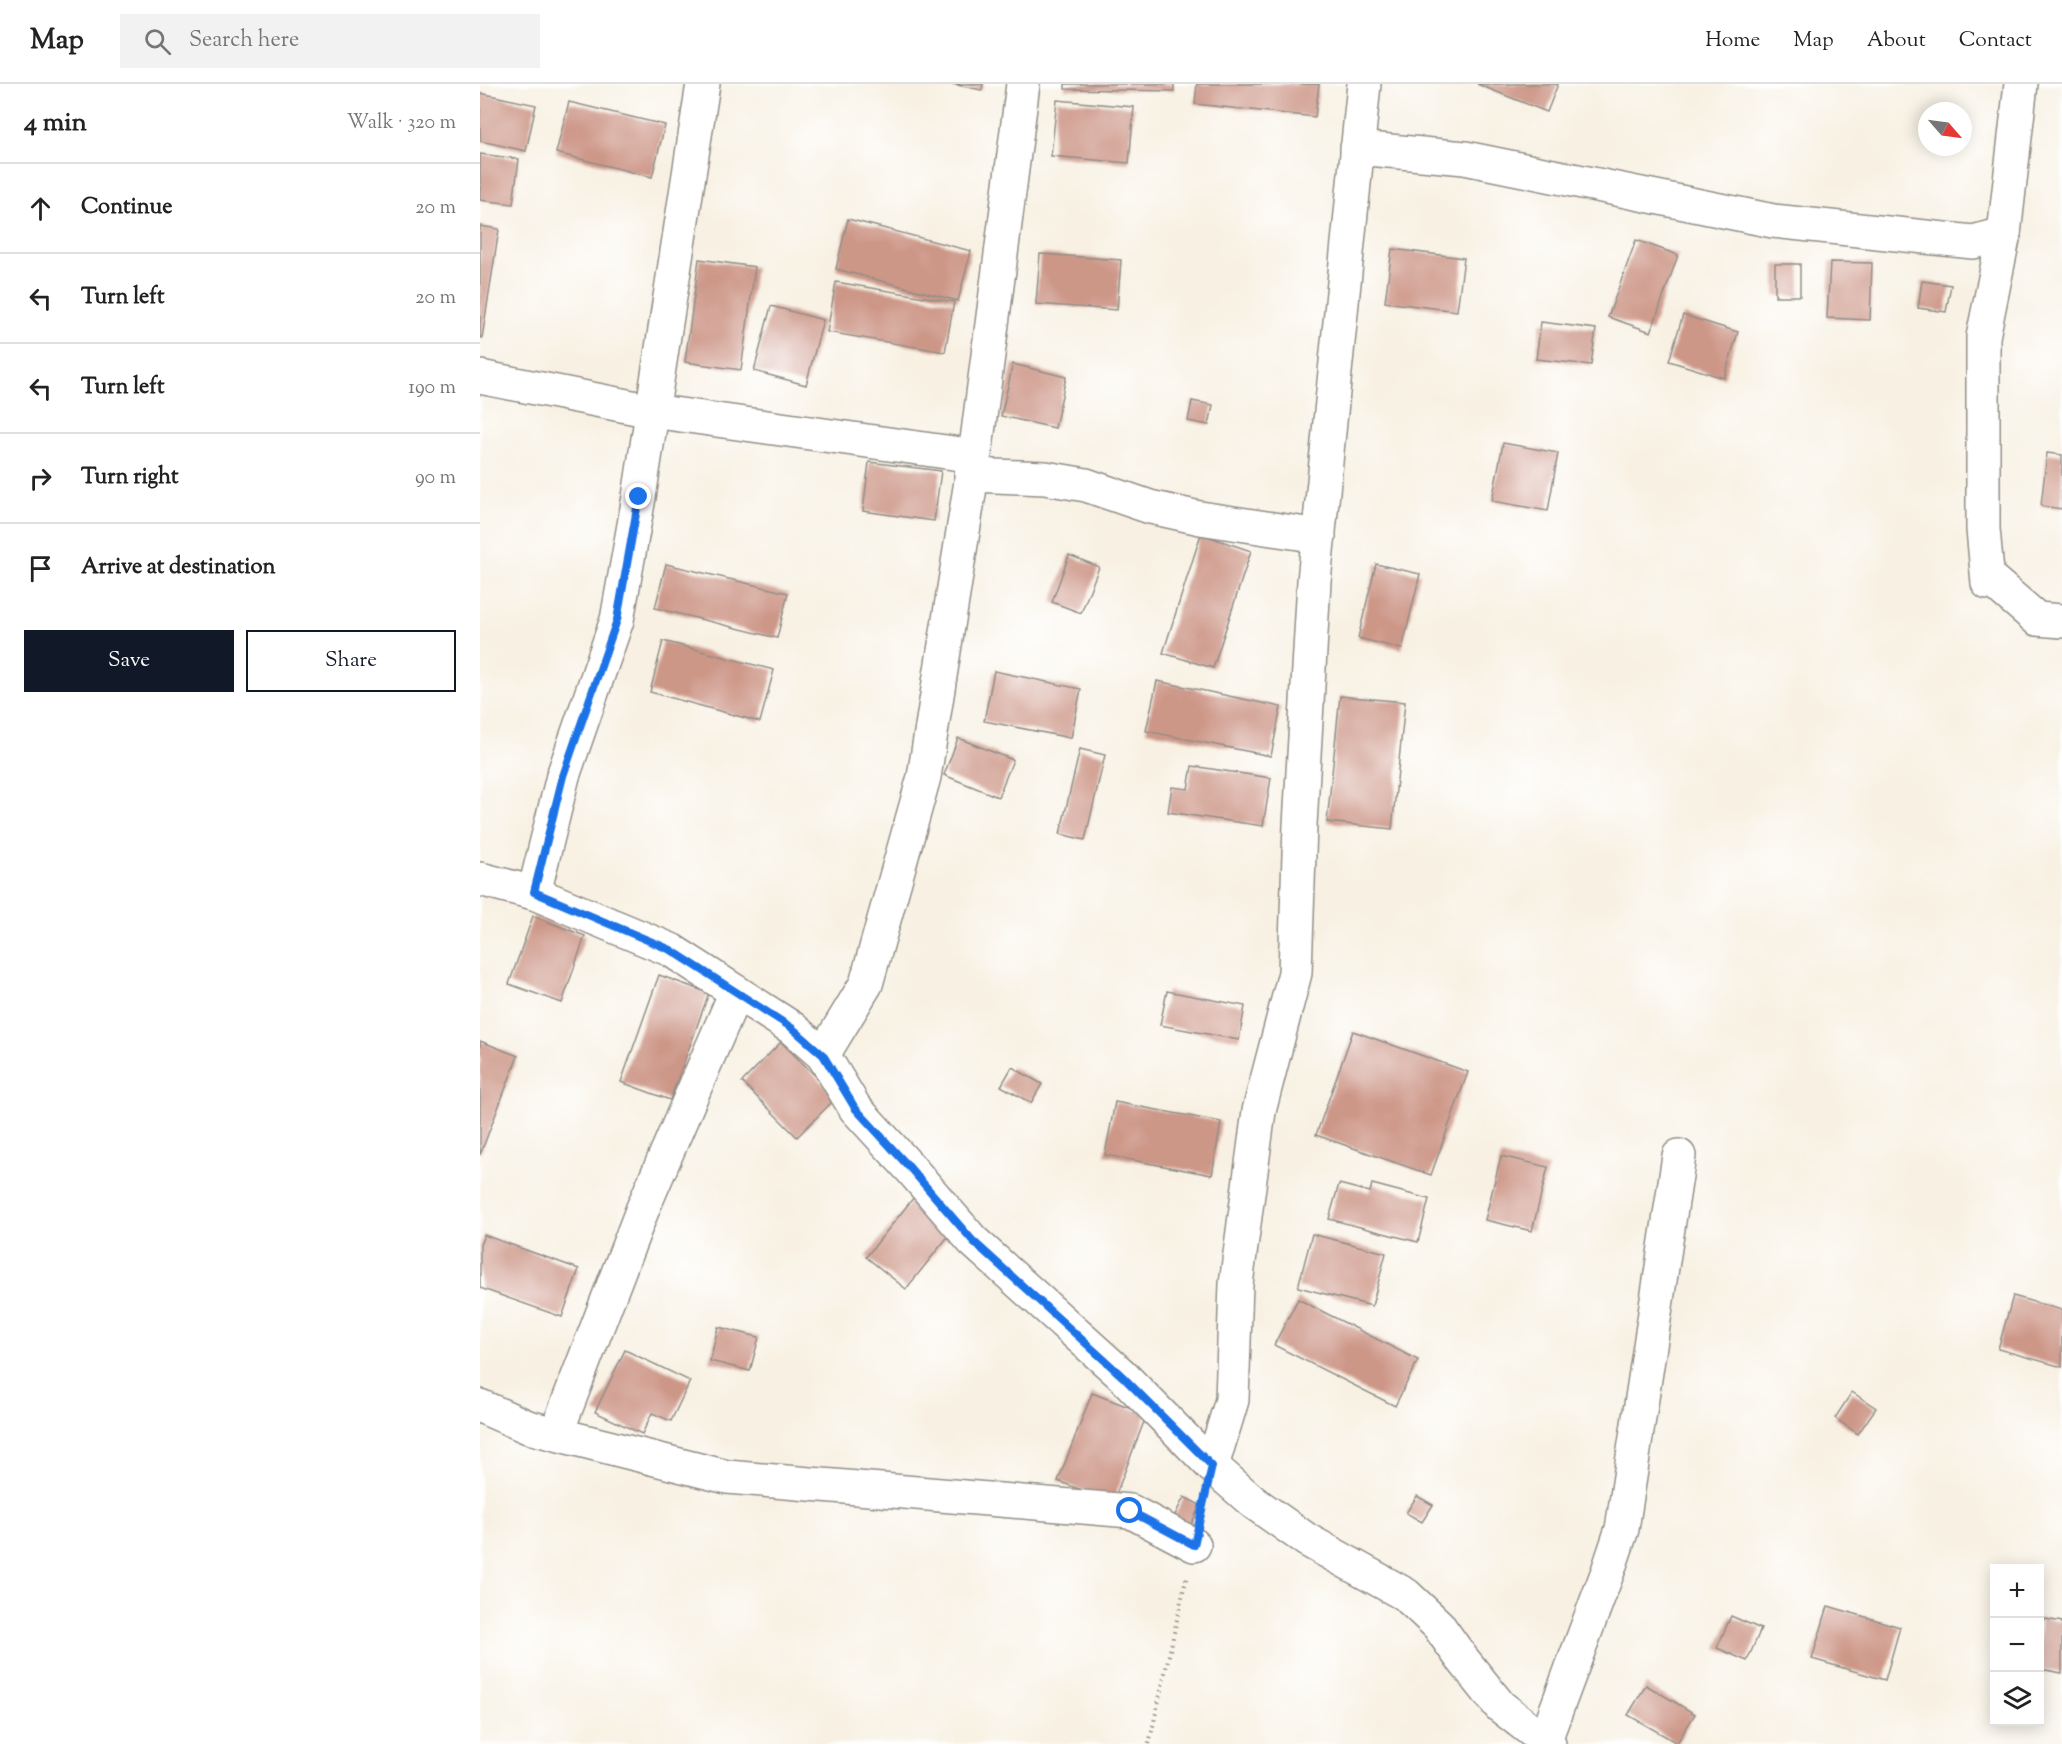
<!DOCTYPE html>
<meta charset="utf-8">
<style>
:root{--surface:#fff;--page:#f2f2f2;--text:#222;--muted:#767676;--line:#e0e0e0;--accent:#111827}
body{margin:0;font-family:"Sorts Mill Goudy",serif;background:var(--page);color:var(--text)}
.controls{position:absolute;right:18px;bottom:18px;display:grid;overflow:hidden;border-radius:0px;box-shadow:0 3px 15px #0003}
.controls button{width:54px;height:54px;display:grid;place-items:center;padding:0;border:0;border-bottom:2px solid var(--line);background:var(--surface);color:var(--text);font:30px sans-serif}
.compass{position:absolute;left:1438px;top:18px;width:54px;height:54px;border-radius:50%;background:var(--surface);box-shadow:0 3px 15px #0003;rotate:118deg}
.stop{position:absolute;width:18px;height:18px;margin:-14px;border:4px solid #1a73e8;border-radius:50%;background:#fff}
.stop.end{background:#1a73e8;border-color:#fff;box-shadow:0 2px 6px #0008}
.list{margin:0;padding:0;list-style:none}
h2{display:flex;justify-content:space-between;align-items:center;height:78px;margin:0;padding:0 24px;font-size:26px}
h2 small{font-size:20px;font-weight:400;color:var(--muted)}
.list li{display:grid;grid-template-columns:39px 1fr auto;gap:18px;align-items:center;box-sizing:border-box;height:90px;padding:0 24px;border-top:2px solid var(--line)}
.list b{display:block;font-size:22px;white-space:nowrap}
.list em{font-size:20px;font-style:normal;color:var(--muted)}
.actions{display:flex;gap:12px;padding:18px 24px}
.actions a{flex:1;padding:14px 0;border:2px solid var(--accent);border-radius:0px;text-align:center;font-size:21px;color:var(--accent)}
.actions .main{background:var(--accent);color:#fff}
.icon{flex:none;width:33px;height:33px;fill:none;stroke:currentColor;stroke-width:2;stroke-linecap:round;stroke-linejoin:round}
.map{position:relative;flex:none;width:1582px;height:1660px;overflow:hidden}
header{display:flex;align-items:center;gap:36px;box-sizing:border-box;height:84px;padding:0 30px;background:var(--surface);border-bottom:2px solid var(--line)}
header strong{font-size:28px}
nav{display:flex;gap:33px;margin-inline-start:auto;font-size:21px}
.search{width:420px;height:54px;background:var(--page);display:flex;align-items:center;gap:15px;box-sizing:border-box;padding:0 21px;border-radius:0px;color:var(--muted);font-size:22px}
main{display:flex}
aside{flex:1;background:var(--surface)}
.map>svg:first-child{display:block}
.building{fill:#cd9788}
.lines{fill:none;stroke-linecap:round;stroke-linejoin:round}
.minor-casing{stroke:#928e87;stroke-width:36}
.path{stroke:#928e87;stroke-width:4;stroke-dasharray:1.5 4.5;stroke-linecap:butt}
.minor{stroke:#fff;stroke-width:33}
.route{stroke:#1a73e8;stroke-width:8}
</style>
<header>
<strong>Map</strong>
<div class="search"><svg class="icon" aria-label="search" viewBox="0 0 24 24"><circle cx="10" cy="10" r="6"/><path d="M15 15l6 6"/></svg>Search here</div>
<nav><a>Home</a><a>Map</a><a>About</a><a>Contact</a></nav>
</header>
<main>
<aside>
<h2>4 min<small>Walk · 320 m</small></h2>
<ul class="list">
<li><svg class="icon" aria-label="ahead" viewBox="0 0 24 24"><path d="M12 20V5M6 11l6-6 6 6"/></svg><div><b>Continue</b></div><em>20 m</em></li>
<li><svg class="icon" aria-label="left" viewBox="0 0 24 24"><path d="M17 20v-9H6M10 6l-5 5 5 5"/></svg><div><b>Turn left</b></div><em>20 m</em></li>
<li><svg class="icon" aria-label="left" viewBox="0 0 24 24"><path d="M17 20v-9H6M10 6l-5 5 5 5"/></svg><div><b>Turn left</b></div><em>190 m</em></li>
<li><svg class="icon" aria-label="right" viewBox="0 0 24 24"><path d="M7 20v-9h11M14 6l5 5-5 5"/></svg><div><b>Turn right</b></div><em>90 m</em></li>
<li><svg class="icon" aria-label="arrive" viewBox="0 0 24 24"><path d="M6 21V4h12l-3 4 3 4H6"/></svg><div><b>Arrive at destination</b></div></li>
</ul>
<div class="actions"><a class="main">Save</a><a>Share</a></div>
</aside>
<div class="map">
<svg width="1582" height="1660" viewBox="0 0 1582 1660">
<rect width="100%" height="100%" fill="#fff"/>
<filter id="ink" filterUnits="userSpaceOnUse"><feTurbulence type="fractalNoise" baseFrequency=".0167" numOctaves="2"/><feDisplacementMap in="SourceGraphic" scale="12" xChannelSelector="R" yChannelSelector="G"/><feConvolveMatrix kernelMatrix="1 2 1 2 8 2 1 2 1" color-interpolation-filters="sRGB"/></filter>
<filter id="wash" filterUnits="userSpaceOnUse"><feTurbulence type="fractalNoise" baseFrequency=".008" numOctaves="4" result="noise"/><feDisplacementMap in="SourceGraphic" scale="24" xChannelSelector="R" yChannelSelector="G"/><feGaussianBlur stdDeviation="1.35" result="paint"/><feColorMatrix in="noise" values="0 0 0 0 0 0 0 0 0 0 0 0 0 0 0 0 0 1.4 0 .05"/><feComposite in="paint" operator="in"/></filter>
<g filter="url(#wash)">
<rect width="100%" height="100%" fill="#f8f1e3"/>
<g id="blocks">
<g class="building">
<path d="M472 0H503L502 6Z"/>
<path d="M585 0H694V7L585 5Z"/>
<path d="M717 0H839L835 33 715 20Z"/>
<path d="M997 0H1078L1067 28Z"/>
<path d="M0 9 56 21 46 67 0 57Z"/>
<path d="M577 16 654 23 649 79 571 72Z"/>
<path d="M89 18 185 41 172 93 76 69Z"/>
<path d="M0 70 39 75 33 120 0 116Z"/>
<path d="M368 135 491 167 478 217 356 185Z"/>
<path d="M0 142 19 145 2 254 0 253Z"/>
<path d="M1156 156 1198 171 1171 248 1128 233Z"/>
<path d="M912 165 984 174 977 227 905 218Z"/>
<path d="M560 170 641 176 637 226 556 220Z"/>
<path d="M219 175 275 183 261 286 205 278Z"/>
<path d="M1350 178 1392 179 1390 236 1347 234Z"/>
<rect x="1295" y="180" width="25" height="32"/>
<path d="M1442 197 1471 201 1466 228 1438 224Z"/>
<path d="M356 198 474 218 465 268 347 248Z"/>
<path d="M291 222 343 236 326 301 274 287Z"/>
<path d="M1203 231 1258 248 1244 294 1189 277Z"/>
<path d="M1061 238 1116 245 1111 281 1056 275Z"/>
<path d="M533 280 586 293 575 344 521 332Z"/>
<path d="M712 317 733 321 729 341 708 337Z"/>
<path d="M1023 359 1078 369 1068 427 1012 417Z"/>
<path d="M1567 369 1582 371V425L1561 422Z"/>
<path d="M389 378 461 387 454 437 383 427Z"/>
<path d="M721 450 771 467 733 584 683 569Z"/>
<path d="M589 471 619 483 601 529 572 518Z"/>
<path d="M186 480 308 509 297 554 175 524Z"/>
<path d="M896 480 940 490 922 565 878 554Z"/>
<path d="M183 557 294 586 280 638 170 608Z"/>
<path d="M514 587 601 605 591 654 504 637Z"/>
<path d="M677 597 801 623 791 672 666 647Z"/>
<path d="M860 612 925 618 912 745 847 738Z"/>
<path d="M478 654 533 676 518 713 464 691Z"/>
<path d="M600 665 625 671 605 756 580 750Z"/>
<path d="M712 682 791 694 783 742 688 728 692 703 708 705Z"/>
<path d="M53 832 105 852 82 919 29 900Z"/>
<path d="M179 891 229 909 190 1016 141 998Z"/>
<path d="M687 907 765 922 759 956 680 941Z"/>
<path d="M873 947 988 988 951 1091 836 1051Z"/>
<path d="M0 957 38 972 0 1071Z"/>
<path d="M301 958 357 1013 317 1053 262 998Z"/>
<path d="M532 983 562 1000 551 1019 521 1002Z"/>
<path d="M635 1018 741 1038 732 1091 625 1071Z"/>
<path d="M1021 1072 1068 1083 1052 1147 1005 1136Z"/>
<path d="M859 1100 890 1108 892 1100 949 1115 938 1158 849 1135Z"/>
<path d="M434 1113 474 1145 426 1205 386 1173Z"/>
<path d="M832 1150 906 1169 892 1222 818 1203Z"/>
<path d="M4 1151 99 1185 82 1233 0 1204V1161Z"/>
<path d="M1533 1212 1582 1226V1283L1518 1265Z"/>
<path d="M818 1215 938 1276 915 1322 794 1261Z"/>
<path d="M238 1243 279 1253 270 1287 230 1277Z"/>
<path d="M145 1266 210 1297 191 1337 172 1329 162 1350 115 1328Z"/>
<path d="M1372 1308 1396 1324 1378 1350 1355 1334Z"/>
<path d="M612 1309 667 1330 633 1418 578 1397Z"/>
<path d="M937 1412 953 1421 942 1438 926 1429Z"/>
<path d="M704 1413 720 1421 709 1445 692 1437Z"/>
<path d="M1348 1522 1420 1543 1405 1596 1332 1575Z"/>
<path d="M1251 1532 1281 1545 1267 1577 1237 1564Z"/>
<path d="M1560 1534 1582 1538V1589L1560 1585Z"/>
<path d="M1166 1601 1215 1630 1197 1659 1148 1631Z"/>
</g>
</g>
</g>
<g filter="url(#ink)">
<use href="#blocks" fill-opacity="0" stroke="#928e87" stroke-width="1.5"/>
<g class="lines">
<g class="minor-casing">
<g id="minor">
<path d="M1541 0 1524 150 1503 253V445L1508 499 1514 498 1557 535 1582 537"/>
<path d="M877 64 985 74 1293 137 1493 158 1524 150"/>
<path d="M0 293 172 327 495 372"/>
<path d="M491 391 565 394 606 401 670 423 720 434 839 452"/>
<path d="M0 795 54 809 191 866 312 944 343 971 386 900 444 693 495 372 543 0"/>
<path d="M54 809 83 692 137 536 159 413 223 0"/>
<path d="M343 971 375 1024 430 1084 493 1157 642 1291 732 1382 773 1418 827 1456 926 1511 958 1541 980 1572 1020 1622 1069 1660"/>
<path d="M0 1322 48 1343 247 1393 650 1427 714 1461"/>
<path d="M81 1337 163 1124 256 908"/>
<path d="M732 1382 752 1316 756 1200 779 1027 815 889 820 741 834 497 884 0"/>
<path d="M1065 1656 1128 1487 1142 1445 1199 1072"/>
</g>
</g>
<path class="path" d="M669 1660 707 1491"/>
<use href="#minor" class="minor"/>
</g>
</g>
<g class="lines" filter="url(#ink)">
<path class="route" d="M159 413 137 536 83 692 54 808 191 866 312 944 343 971 375 1024 430 1084 493 1157 642 1292 732 1382 714 1461 650 1427"/>
</g>
</svg>
<div class="controls">
<button>+</button>
<button>−</button>
<button><svg class="icon" aria-label="layers" viewBox="0 0 24 24"><path d="M12 4l9 5-9 5-9-5zM3 14l9 5 9-5"/></svg></button>
</div>
<svg class="compass" viewBox="-18 -18 36 36"><path d="M0-13l5 13h-10z" fill="#e53935"/><path d="M0 13l5-13h-10z" fill="#767676"/></svg>
<div class="stop" style="left:650px;top:1427px"></div>
<div class="stop end" style="left:159px;top:413px"></div>
</div>
</main>
